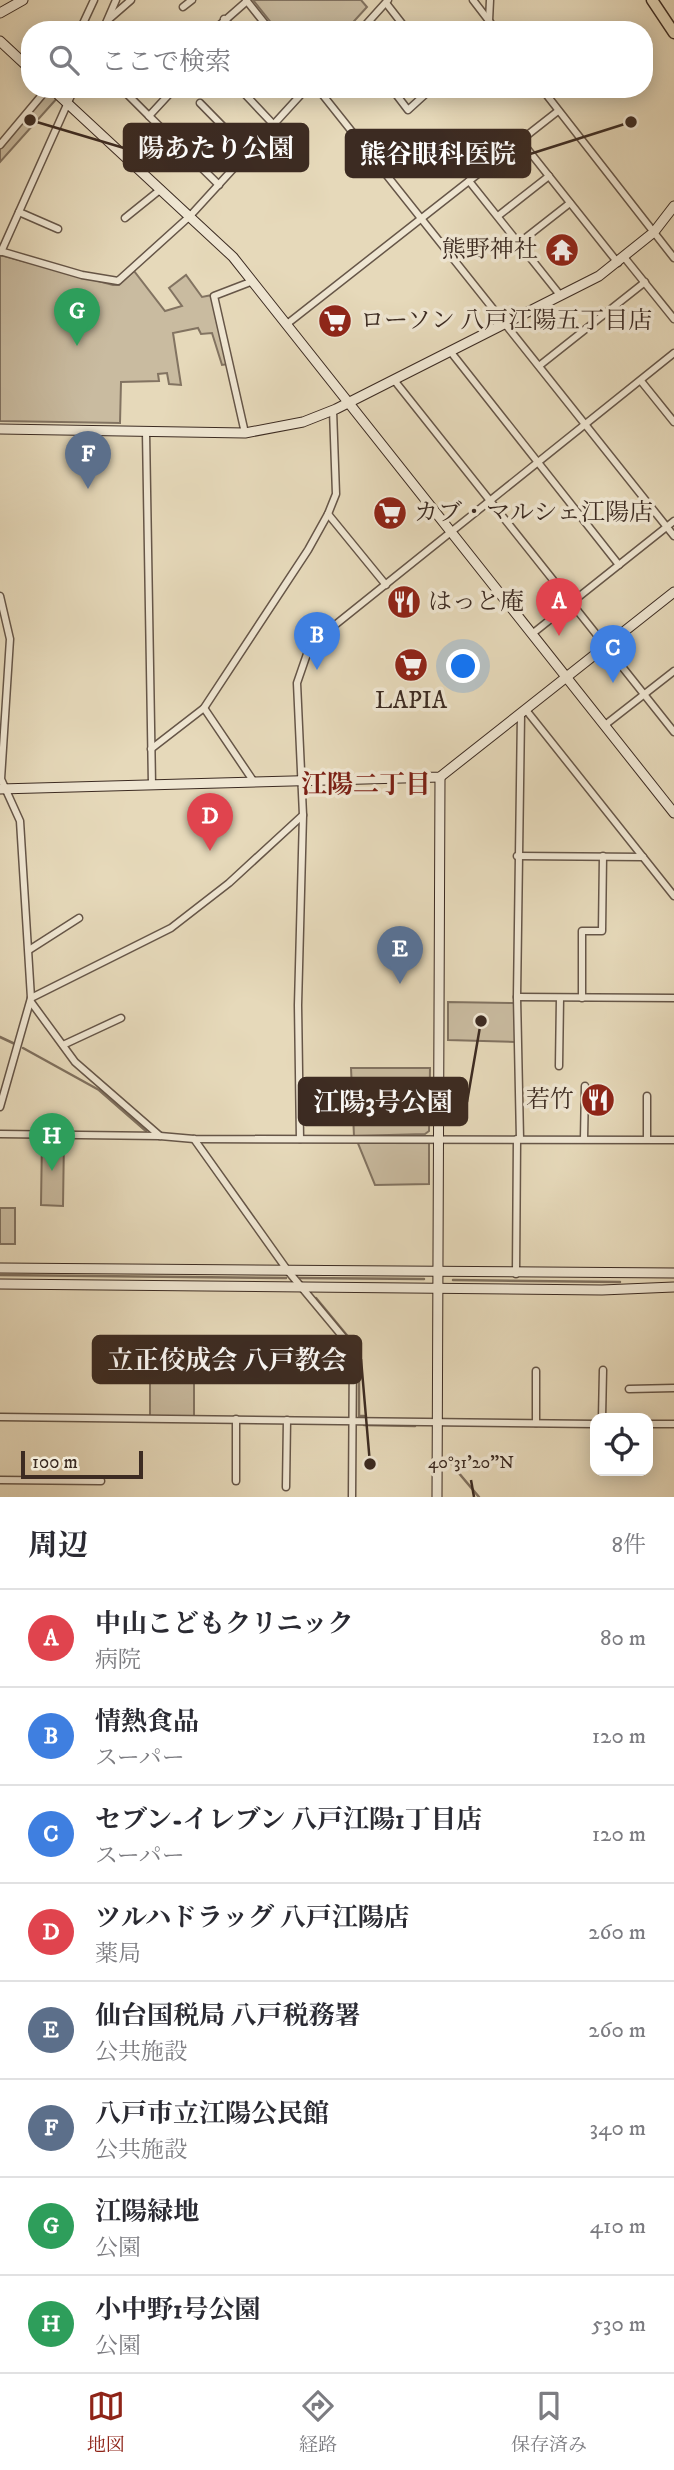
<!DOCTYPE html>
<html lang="ja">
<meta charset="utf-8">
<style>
:root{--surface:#fff;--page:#f7f7f7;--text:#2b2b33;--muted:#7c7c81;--line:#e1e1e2;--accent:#8f2418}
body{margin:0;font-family:"IM FELL DW Pica","Noto Serif JP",serif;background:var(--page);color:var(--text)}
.controls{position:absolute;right:21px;bottom:21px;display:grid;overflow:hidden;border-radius:14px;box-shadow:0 4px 18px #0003}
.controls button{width:63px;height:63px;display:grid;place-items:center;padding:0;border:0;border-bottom:2px solid var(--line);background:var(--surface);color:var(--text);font:35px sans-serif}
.scale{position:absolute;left:21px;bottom:18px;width:122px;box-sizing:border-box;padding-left:7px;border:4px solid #3c2b22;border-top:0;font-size:19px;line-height:24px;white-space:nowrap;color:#3c2b22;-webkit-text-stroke:5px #efe6d2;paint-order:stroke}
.you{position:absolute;left:464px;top:667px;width:24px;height:24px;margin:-18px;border:5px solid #fff;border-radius:50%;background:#1a73e8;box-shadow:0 0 0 10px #1a73e833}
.badge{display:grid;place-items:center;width:46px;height:46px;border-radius:50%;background:var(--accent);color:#fff;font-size:23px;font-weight:700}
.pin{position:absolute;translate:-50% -58px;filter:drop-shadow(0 2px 4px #0008)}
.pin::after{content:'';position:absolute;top:37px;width:24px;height:21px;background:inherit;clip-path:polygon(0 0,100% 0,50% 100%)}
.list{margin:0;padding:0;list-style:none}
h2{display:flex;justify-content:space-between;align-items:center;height:91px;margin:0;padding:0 28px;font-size:30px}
h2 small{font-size:23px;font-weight:400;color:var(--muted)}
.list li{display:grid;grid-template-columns:46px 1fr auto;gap:21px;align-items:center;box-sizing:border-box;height:98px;padding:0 28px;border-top:2px solid var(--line)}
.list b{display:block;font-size:26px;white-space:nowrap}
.list p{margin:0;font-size:23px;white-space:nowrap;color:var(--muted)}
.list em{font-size:23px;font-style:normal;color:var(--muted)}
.icon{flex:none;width:38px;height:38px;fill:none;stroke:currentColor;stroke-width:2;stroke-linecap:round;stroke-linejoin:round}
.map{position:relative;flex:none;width:674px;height:1497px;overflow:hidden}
.search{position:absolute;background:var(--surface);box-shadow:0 4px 18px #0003;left:21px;right:21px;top:21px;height:77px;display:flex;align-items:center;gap:18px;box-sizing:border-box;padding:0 24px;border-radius:28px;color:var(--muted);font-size:26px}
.sheet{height:875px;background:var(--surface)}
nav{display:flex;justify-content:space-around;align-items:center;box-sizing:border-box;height:98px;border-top:2px solid var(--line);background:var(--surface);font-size:19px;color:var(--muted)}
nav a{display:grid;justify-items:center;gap:4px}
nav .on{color:var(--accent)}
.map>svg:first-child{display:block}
.green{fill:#c9bba0;stroke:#827361;stroke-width:2}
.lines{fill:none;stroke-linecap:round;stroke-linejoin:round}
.stream{stroke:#7f705e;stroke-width:2.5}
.street-casing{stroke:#665648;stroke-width:9}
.secondary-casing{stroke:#3c2b22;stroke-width:11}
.primary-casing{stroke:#3c2b22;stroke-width:13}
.street{stroke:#efe6d2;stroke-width:6}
.secondary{stroke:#efe6d2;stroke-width:9}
.primary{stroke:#e6d9ba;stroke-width:10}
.ticks{fill:none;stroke:#3c2b22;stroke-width:2.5}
.labels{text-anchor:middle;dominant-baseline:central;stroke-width:7;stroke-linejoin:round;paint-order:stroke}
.poi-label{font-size:24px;fill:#3c2b22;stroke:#efe6d2;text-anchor:start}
.neighbourhood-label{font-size:26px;font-weight:bold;fill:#7a1f14;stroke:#efe6d2}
.ticks-label{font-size:18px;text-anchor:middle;fill:#3c2b22;stroke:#efe6d2;stroke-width:7;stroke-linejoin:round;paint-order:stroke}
.leader{fill:none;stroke:#3c2b22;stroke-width:2.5}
.callout-dot{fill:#3c2b22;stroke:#efe6d2;stroke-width:2.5}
.callout{fill:#3c2b22;stroke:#3c2b22;stroke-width:2.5}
.callout-label{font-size:26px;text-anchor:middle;font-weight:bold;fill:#fff}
</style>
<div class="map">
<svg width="674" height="1497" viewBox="0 0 674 1497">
<rect width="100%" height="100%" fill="#e6d9ba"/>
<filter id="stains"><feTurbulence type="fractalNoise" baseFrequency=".00286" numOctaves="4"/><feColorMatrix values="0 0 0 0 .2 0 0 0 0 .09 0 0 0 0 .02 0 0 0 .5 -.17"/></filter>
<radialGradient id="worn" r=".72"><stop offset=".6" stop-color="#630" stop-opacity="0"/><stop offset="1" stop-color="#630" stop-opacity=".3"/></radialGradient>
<g class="green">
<path d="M253 0H361L367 7 346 30H277Z"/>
<path d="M47 89H74L67 103 59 96 0 162V145Z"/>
<path d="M0 255 113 285H119L134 271 165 311 182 306 169 288 186 275 202 297 212 295 229 364 222 365 212 333 201 334 198 328 173 333 181 385 169 384 167 373 158 374 159 381 121 382 120 423 0 421Z"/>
<path d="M448 1002 515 1003V1042L448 1040Z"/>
<path d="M351 1068H430L429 1131 425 1134 354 1136Z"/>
<path d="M42 1137H64L63 1206 41 1205Z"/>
<path d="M429 1140V1184L375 1185 357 1141Z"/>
<rect x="0" y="1208" width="15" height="36"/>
<rect x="150" y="1347" width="44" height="69"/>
</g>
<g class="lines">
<g class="stream">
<path d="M0 1037 15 1044"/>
<path d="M23 1048 99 1090 146 1131"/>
<path d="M0 1275 286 1278"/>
<path d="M299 1278 424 1279"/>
<path d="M453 1280 620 1282"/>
<path d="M316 1298 350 1339"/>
<path d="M356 1345 359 1350V1416H364"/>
<path d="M364 1425 415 1426"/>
<path d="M447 1459 479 1497"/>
</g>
<g class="street-casing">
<g id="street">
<path d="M246 0 270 30"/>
<path d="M473 0 496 30"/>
<path d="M386 3 407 30"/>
<path d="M183 7 192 0"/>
<path d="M224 19 234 30"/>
<path d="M108 20 131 0"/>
<path d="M489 21 490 0"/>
<path d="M80 30 94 0"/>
<path d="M103 30 116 0"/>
<path d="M214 30 247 1"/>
<path d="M361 30 388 0"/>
<path d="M122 89 149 116 174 89"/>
<path d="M240 89 274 125"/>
<path d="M318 89 674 536"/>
<path d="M392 89 408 110 431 89"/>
<path d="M542 89 674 258"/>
<path d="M200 103 249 153"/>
<path d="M149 116 219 185"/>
<path d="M521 141 618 263"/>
<path d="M0 145 47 89"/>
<path d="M469 181 560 295"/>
<path d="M19 212 58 229"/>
<path d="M498 216 549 176"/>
<path d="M125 218 161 189"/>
<path d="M519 243 570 203"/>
<path d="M0 251 82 275 118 281 190 216 306 89"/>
<path d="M1 252 74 89"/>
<path d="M624 257 674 319"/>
<path d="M287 324 558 111"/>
<path d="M450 351 619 565"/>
<path d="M539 366 645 282"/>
<path d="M394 380 674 732"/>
<path d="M641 381 674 422"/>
<path d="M146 432 152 785"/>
<path d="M245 433 214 296 253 281"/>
<path d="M328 514 386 585"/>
<path d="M0 596 10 639 1 779 20 821 31 998 0 1107"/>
<path d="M532 634 674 521"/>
<path d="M204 708 254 782"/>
<path d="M526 710 674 896"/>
<path d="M605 725 674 671"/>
<path d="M151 749 204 708 308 550 328 514 336 494 333 410"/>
<path d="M517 856 643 857"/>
<path d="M29 950 79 918"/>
<path d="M517 997 674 998"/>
<path d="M31 998 171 928 229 883 303 815"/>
<path d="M582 998V931H602L603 856"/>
<path d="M31 1002 75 1062 160 1136"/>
<path d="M63 1045 121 1018"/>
<path d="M559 1066 560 998"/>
<path d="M0 1134 160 1136 194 1139 674 1140"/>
<path d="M194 1139 288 1271 353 1349 352 1497"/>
<path d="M300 1139 298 1005 303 815 297 683 307 654 325 633 674 353"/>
<path d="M520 1139 517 997 521 714"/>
<path d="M584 1139 585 1086"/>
<path d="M647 1139V1096"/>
<path d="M516 1274 517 1139"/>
<path d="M629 1389 674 1388"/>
<path d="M0 1417 595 1424"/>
<path d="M602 1418 603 1370"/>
<path d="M236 1419V1481"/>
<path d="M536 1423V1371"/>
<path d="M648 1424H674"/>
<path d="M0 1480 101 1481"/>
<path d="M286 1487 287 1420"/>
</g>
</g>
<g class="secondary-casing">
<g id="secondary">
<path d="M0 13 23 0"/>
<path d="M0 41 30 69"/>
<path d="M52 89 233 257 674 813"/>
<path d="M0 429 245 433 303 422 336 409 599 276 654 232 674 206"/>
<path d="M0 789 440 777 674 592"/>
<path d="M0 1268 674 1273"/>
<path d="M0 1284 602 1290 674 1287"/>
<path d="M437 1497 440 777"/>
</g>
</g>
<g class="primary-casing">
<path id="primary" d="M652 0 674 33"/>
</g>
<use href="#street" class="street"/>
<use href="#secondary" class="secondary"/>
<use href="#primary" class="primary"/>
</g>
<path class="ticks" d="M471 1480 474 1497"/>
<defs>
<g id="temple-disc" transform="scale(1.75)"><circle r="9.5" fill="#8f2418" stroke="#efe6d2"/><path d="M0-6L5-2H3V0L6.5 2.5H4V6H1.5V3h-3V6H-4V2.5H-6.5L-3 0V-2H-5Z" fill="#fff"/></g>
<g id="supermarket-disc" transform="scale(1.75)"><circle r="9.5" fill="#8f2418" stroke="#efe6d2"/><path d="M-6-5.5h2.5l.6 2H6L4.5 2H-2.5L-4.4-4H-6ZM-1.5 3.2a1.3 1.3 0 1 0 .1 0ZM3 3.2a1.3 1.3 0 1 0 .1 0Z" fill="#fff"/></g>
<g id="restaurant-disc" transform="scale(1.75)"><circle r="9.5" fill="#8f2418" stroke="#efe6d2"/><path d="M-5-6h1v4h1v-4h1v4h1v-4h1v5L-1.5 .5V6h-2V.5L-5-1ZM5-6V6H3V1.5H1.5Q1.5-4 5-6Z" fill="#fff"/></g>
</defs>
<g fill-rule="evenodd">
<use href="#temple-disc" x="562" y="250"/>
<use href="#supermarket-disc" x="335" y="321"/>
<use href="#supermarket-disc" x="390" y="513"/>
<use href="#restaurant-disc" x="404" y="602"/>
<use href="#supermarket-disc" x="411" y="665"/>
<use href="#restaurant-disc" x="598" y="1100"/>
</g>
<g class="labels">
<g class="poi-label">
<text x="538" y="250" text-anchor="end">熊野神社</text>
<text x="360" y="321">ローソン 八戸江陽五丁目店</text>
<text x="414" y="513">カブ・マルシェ江陽店</text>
<text x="428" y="602">はっと庵</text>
<text x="411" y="701" text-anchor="middle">LAPIA</text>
<text x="574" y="1100" text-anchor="end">若竹</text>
</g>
<g class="neighbourhood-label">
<text x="366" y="785">江陽二丁目</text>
</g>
</g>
<g class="ticks-label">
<text x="471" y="1468">40°31'20"N</text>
</g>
<path class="leader" d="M30 120L124 148M631 122L530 154M481 1021L467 1102M370 1464L361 1359"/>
<g class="callout-dot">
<circle cx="30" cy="120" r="7"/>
<circle cx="631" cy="122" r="7"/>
<circle cx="481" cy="1021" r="7"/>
<circle cx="370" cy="1464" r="7"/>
</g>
<g class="callout">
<rect x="124" y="124" width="184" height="47" rx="7"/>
<rect x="346" y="130" width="184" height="47" rx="7"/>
<rect x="299" y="1078" width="168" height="47" rx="7"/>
<rect x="93" y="1336" width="268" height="47" rx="7"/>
</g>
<g class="callout-label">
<text x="216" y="157">陽あたり公園</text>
<text x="438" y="163">熊谷眼科医院</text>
<text x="383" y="1111">江陽3号公園</text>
<text x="227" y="1369">立正佼成会 八戸教会</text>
</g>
<rect width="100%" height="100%" filter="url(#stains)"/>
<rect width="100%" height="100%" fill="url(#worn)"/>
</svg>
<div class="controls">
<button><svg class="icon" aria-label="locate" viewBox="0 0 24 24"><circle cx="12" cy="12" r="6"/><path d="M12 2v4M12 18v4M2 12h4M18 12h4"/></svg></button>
</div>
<div class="scale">100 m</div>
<div class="you"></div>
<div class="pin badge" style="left:559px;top:636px;background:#e0444e">A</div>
<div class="pin badge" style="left:317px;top:670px;background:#3f7fe0">B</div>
<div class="pin badge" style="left:613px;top:683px;background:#3f7fe0">C</div>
<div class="pin badge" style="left:210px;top:851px;background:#e0444e">D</div>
<div class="pin badge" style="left:400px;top:984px;background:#5c6f8a">E</div>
<div class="pin badge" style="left:88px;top:489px;background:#5c6f8a">F</div>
<div class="pin badge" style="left:77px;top:346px;background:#2e9e5b">G</div>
<div class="pin badge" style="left:52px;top:1171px;background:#2e9e5b">H</div>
<div class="search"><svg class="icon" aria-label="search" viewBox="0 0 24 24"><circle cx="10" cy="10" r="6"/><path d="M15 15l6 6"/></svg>ここで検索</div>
</div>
<section class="sheet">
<h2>周辺<small>8件</small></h2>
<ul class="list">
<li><span class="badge" style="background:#e0444e">A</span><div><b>中山こどもクリニック</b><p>病院</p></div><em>80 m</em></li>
<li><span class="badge" style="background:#3f7fe0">B</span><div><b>情熱食品</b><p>スーパー</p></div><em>120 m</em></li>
<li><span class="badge" style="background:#3f7fe0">C</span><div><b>セブン-イレブン 八戸江陽1丁目店</b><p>スーパー</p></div><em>120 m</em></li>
<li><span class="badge" style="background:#e0444e">D</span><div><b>ツルハドラッグ 八戸江陽店</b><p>薬局</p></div><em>260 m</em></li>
<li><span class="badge" style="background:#5c6f8a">E</span><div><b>仙台国税局 八戸税務署</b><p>公共施設</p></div><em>260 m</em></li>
<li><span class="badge" style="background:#5c6f8a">F</span><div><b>八戸市立江陽公民館</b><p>公共施設</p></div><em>340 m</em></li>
<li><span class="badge" style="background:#2e9e5b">G</span><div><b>江陽緑地</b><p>公園</p></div><em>410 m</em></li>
<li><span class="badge" style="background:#2e9e5b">H</span><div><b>小中野1号公園</b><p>公園</p></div><em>530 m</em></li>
</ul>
</section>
<nav>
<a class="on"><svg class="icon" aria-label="map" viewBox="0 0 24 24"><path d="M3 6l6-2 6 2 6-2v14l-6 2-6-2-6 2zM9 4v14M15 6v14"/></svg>地図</a>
<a><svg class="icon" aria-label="directions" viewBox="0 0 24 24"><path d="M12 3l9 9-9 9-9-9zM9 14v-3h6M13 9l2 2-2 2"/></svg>経路</a>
<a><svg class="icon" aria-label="saved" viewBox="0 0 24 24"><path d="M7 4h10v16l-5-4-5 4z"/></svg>保存済み</a>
</nav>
